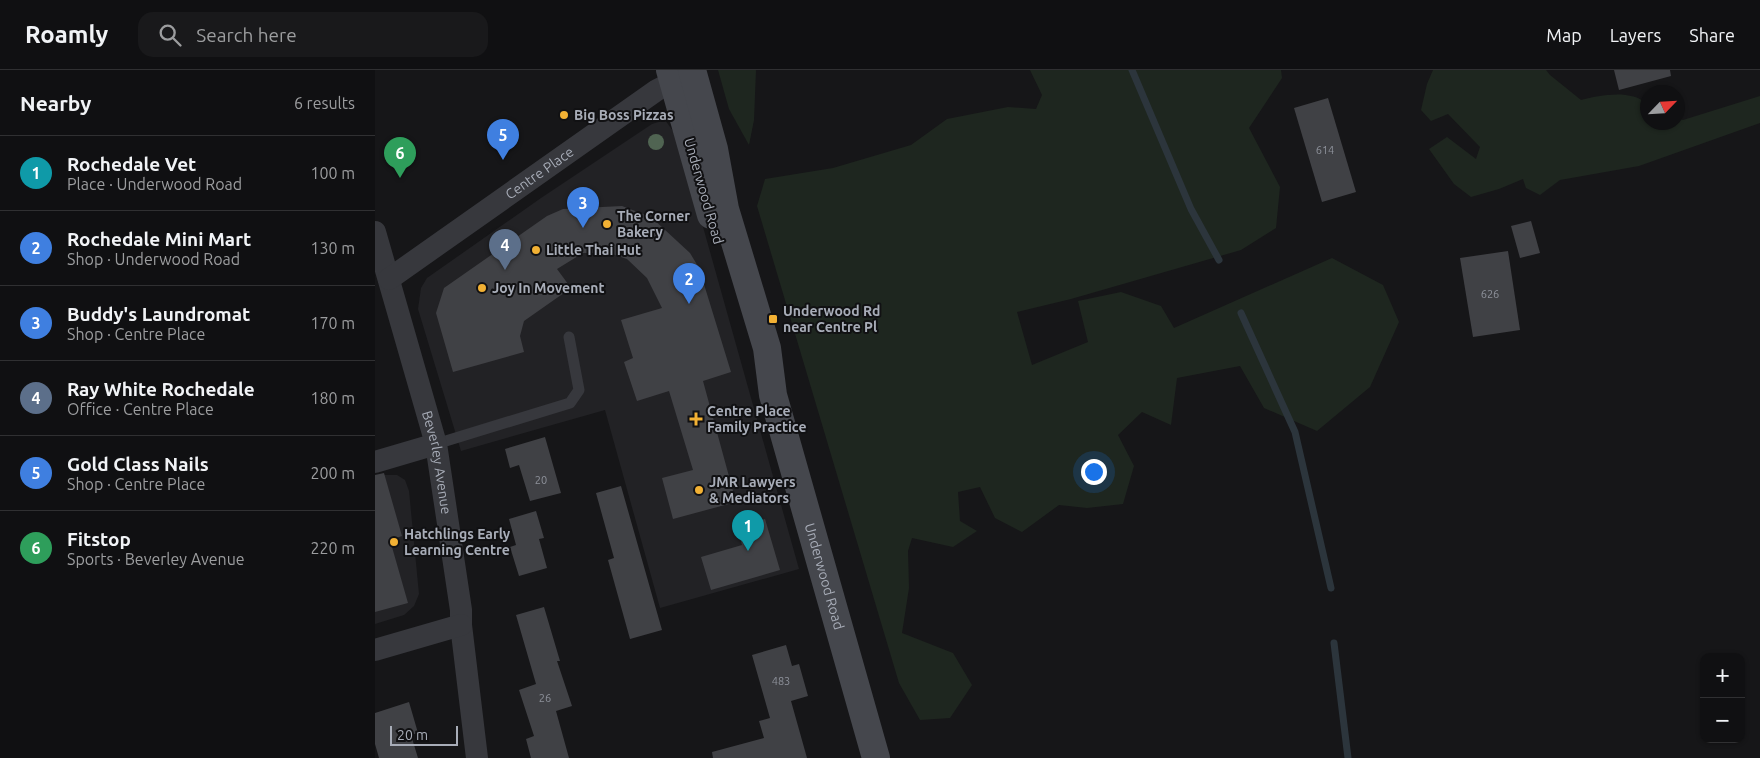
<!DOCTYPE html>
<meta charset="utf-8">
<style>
:root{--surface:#101012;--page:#19191b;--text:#f1f3f6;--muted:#9c9d9f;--line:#303032;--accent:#f2b134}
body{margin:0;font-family:Ubuntu,sans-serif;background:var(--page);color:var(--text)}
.controls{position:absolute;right:15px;bottom:15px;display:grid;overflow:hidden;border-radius:10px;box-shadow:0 1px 4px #0004}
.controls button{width:45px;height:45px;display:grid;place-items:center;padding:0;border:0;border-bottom:1px solid var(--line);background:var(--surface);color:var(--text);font:25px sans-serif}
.compass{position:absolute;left:1265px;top:15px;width:45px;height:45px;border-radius:50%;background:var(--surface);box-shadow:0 1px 4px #0004;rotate:65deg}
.scale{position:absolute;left:15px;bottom:12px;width:68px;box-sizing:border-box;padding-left:5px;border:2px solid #a8adb8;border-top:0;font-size:14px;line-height:18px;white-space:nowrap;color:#a8adb8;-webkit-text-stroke:4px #111113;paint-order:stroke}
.you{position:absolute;left:718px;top:401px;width:18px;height:18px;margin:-12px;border:4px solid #fff;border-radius:50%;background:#1a73e8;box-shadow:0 0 0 8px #1a73e833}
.badge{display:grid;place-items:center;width:32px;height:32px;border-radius:50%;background:var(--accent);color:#fff;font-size:16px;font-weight:700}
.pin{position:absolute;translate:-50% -41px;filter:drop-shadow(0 1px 2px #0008)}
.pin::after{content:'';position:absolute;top:26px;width:18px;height:15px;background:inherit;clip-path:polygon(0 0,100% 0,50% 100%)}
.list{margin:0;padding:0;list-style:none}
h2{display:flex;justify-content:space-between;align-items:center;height:65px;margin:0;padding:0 20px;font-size:21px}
h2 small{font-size:16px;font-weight:400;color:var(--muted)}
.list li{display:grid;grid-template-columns:32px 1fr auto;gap:15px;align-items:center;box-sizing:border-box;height:75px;padding:0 20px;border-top:1px solid var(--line)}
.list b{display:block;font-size:19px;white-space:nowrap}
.list p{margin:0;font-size:16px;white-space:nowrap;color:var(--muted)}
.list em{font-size:16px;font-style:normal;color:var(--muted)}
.icon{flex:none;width:28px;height:28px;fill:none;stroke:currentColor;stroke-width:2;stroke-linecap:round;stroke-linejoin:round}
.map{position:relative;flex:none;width:1385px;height:688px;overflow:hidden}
header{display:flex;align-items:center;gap:30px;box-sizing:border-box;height:70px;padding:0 25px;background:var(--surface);border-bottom:1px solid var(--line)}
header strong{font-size:24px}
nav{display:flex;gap:28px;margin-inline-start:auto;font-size:18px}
.search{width:350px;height:45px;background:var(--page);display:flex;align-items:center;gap:12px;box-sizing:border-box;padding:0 18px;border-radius:15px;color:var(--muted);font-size:19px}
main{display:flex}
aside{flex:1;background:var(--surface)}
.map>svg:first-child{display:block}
.built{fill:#222225}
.green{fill:#1e261f}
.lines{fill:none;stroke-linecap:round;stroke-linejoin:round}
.stream{stroke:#2c353c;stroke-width:7}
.building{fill:#404145}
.service{stroke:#37383d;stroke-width:11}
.minor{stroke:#37383d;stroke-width:22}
.secondary{stroke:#45474d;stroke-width:28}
.tree{fill:#506452}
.poi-dot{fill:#f2b134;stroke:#111113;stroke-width:2}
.labels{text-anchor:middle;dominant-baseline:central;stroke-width:4;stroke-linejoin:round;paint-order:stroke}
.number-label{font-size:11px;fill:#8e929b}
.poi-label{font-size:14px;font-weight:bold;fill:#a8adb8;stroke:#111113;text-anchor:start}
.street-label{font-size:14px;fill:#a8adb8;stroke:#111113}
</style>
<header>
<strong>Roamly</strong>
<div class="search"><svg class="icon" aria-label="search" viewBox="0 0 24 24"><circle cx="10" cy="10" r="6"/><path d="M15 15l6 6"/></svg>Search here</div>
<nav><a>Map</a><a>Layers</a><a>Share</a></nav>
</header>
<main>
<aside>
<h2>Nearby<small>6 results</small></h2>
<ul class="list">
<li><span class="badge" style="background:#0f9aa8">1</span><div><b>Rochedale Vet</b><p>Place · Underwood Road</p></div><em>100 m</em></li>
<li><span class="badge" style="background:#3f7fe0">2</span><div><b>Rochedale Mini Mart</b><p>Shop · Underwood Road</p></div><em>130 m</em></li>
<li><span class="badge" style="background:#3f7fe0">3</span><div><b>Buddy's Laundromat</b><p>Shop · Centre Place</p></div><em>170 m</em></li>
<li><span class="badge" style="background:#5c6f8a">4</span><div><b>Ray White Rochedale</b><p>Office · Centre Place</p></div><em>180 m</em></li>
<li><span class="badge" style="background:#3f7fe0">5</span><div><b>Gold Class Nails</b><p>Shop · Centre Place</p></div><em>200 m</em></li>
<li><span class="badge" style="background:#2e9e5b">6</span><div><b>Fitstop</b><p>Sports · Beverley Avenue</p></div><em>220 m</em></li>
</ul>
</aside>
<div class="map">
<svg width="1385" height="688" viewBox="0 0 1385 688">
<rect width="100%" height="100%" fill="#161618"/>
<g class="built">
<path d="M290 50 298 61 316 114 424 499 285 538 230 340 86 381 43 239 46 218 52 208 166 128 277 54Z"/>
<path d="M7 405H22L30 410 34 421 44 524 39 536 29 545 0 554V408Z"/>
</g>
<g class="green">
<path d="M343 0H381L379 50 374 75 354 39Z"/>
<path d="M655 0H906L907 8 874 58 905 117 901 158 866 180 696 229 642 242 657 295 713 272 703 231 746 222 786 236 799 258 957 188 1008 215 1024 252 995 317 942 361 889 338 865 296 802 308 796 355 767 342 743 365 759 396 748 434 712 438 684 435 647 462 620 448 605 417 583 422 585 451 602 461 578 477 537 468 533 481 534 518 527 563 578 583 597 615 575 648 545 650 524 613 382 136 390 109 458 98 536 75 572 49 633 37 661 39 667 25Z"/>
<path d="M1058 0H1171L1175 5 1206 30C1226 25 1256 19 1272 34V52H1302L1303 48 1308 50 1385 26V53L1264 96 1185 110 1165 125 1151 118 1148 109 1124 119 1096 127 1079 114 1054 79 1072 67 1101 89 1105 77 1073 44 1056 51 1046 40 1052 14Z"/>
</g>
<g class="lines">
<g class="stream">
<path d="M757 0 816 139 844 190"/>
<path d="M866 243 920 362 956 518"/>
<path d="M959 573 973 688"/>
</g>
</g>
<g class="building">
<path d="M1239 0H1295L1296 6 1244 20Z"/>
<path d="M953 28 981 122 947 132 919 38Z"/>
<path d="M247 136 276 147 315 183 324 198 356 302 328 311 361 432 298 449 287 408 318 400 294 321 262 331 249 292 258 288 246 250 287 238 272 208 252 189 234 183H208L182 199 196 218 149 251 145 266 149 282 78 302 61 243 69 218 172 146 188 139Z"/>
<path d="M1156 151 1165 183 1145 188 1136 156Z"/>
<path d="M1133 181 1145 260 1098 267 1085 188Z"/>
<path d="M170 367 186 423 155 431 144 395 135 398 130 379Z"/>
<path d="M9 403 27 466 15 470 33 533 0 542V405Z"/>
<path d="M246 416 287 560 255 569 233 490 239 488 221 423Z"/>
<path d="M161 441 169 468 164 469 172 498 144 506 135 477 141 475 134 449Z"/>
<path d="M390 449 405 500 336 520 326 487 367 475 362 458Z"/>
<path d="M169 537 185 591H182L197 636 181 641 194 688H156L151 669 159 666 144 620 161 614 141 545Z"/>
<path d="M411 575 417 596 424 594 433 626 416 631 432 688H338L337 682 389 668 384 651 395 648 377 585Z"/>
<path d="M34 632 43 663 36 665 43 688H4L0 674V643Z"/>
</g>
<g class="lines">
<path class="service" d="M61 374 195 333 204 320 194 267"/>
<g class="minor">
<path id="s1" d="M0 162 61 374 86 540V555L102 688"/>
<path id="s2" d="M14 209 282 20 298 12 315 7"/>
<path d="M0 392 61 374"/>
<path d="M0 580 86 555"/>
</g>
<g class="secondary">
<path d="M295 0 336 145"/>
<path id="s3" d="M317 0 339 79 350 139 392 278 398 325 501 688"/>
</g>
</g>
<circle class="tree" cx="281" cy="72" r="8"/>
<g class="poi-dot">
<circle cx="189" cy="45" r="5"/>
<circle cx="232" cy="154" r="5"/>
<circle cx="161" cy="180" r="5"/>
<circle cx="107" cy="218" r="5"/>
<rect x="393" y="244" width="10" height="10" rx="2.5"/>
<path d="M318.5 341.5h5v5h5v5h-5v5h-5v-5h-5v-5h5z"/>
<circle cx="324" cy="420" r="5"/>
<circle cx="19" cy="472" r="5"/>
</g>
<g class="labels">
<g class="number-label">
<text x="950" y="80">614</text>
<text x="1115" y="224">626</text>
<text x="166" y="410">20</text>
<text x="406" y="611">483</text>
<text x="170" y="628">26</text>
</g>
<g class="poi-label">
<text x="199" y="45">Big Boss Pizzas</text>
<text x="242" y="146">The Corner<tspan x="242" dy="16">Bakery</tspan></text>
<text x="171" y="180">Little Thai Hut</text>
<text x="117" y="218">Joy In Movement</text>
<text x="408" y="241">Underwood Rd<tspan x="408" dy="16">near Centre Pl</tspan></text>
<text x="332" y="341">Centre Place<tspan x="332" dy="16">Family Practice</tspan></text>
<text x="334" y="412">JMR Lawyers<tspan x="334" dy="16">&amp; Mediators</tspan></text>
<text x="29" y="464">Hatchlings Early<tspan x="29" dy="16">Learning Centre</tspan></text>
</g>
<g class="street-label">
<text stroke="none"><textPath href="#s2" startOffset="184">Centre Place</textPath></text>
<text transform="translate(329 121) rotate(74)">Underwood Road</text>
<text stroke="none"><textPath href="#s1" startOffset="239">Beverley Avenue</textPath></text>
<text stroke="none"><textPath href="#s3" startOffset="524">Underwood Road</textPath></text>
</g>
</g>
</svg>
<div class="controls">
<button>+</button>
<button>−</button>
</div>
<svg class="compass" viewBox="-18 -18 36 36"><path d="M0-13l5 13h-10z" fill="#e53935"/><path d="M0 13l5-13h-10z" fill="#9c9d9f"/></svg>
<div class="scale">20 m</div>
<div class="you"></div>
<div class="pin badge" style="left:373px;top:481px;background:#0f9aa8">1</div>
<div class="pin badge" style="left:314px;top:234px;background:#3f7fe0">2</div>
<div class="pin badge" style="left:208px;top:158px;background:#3f7fe0">3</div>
<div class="pin badge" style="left:130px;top:200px;background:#5c6f8a">4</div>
<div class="pin badge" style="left:128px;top:90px;background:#3f7fe0">5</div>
<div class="pin badge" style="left:25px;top:108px;background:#2e9e5b">6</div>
</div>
</main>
